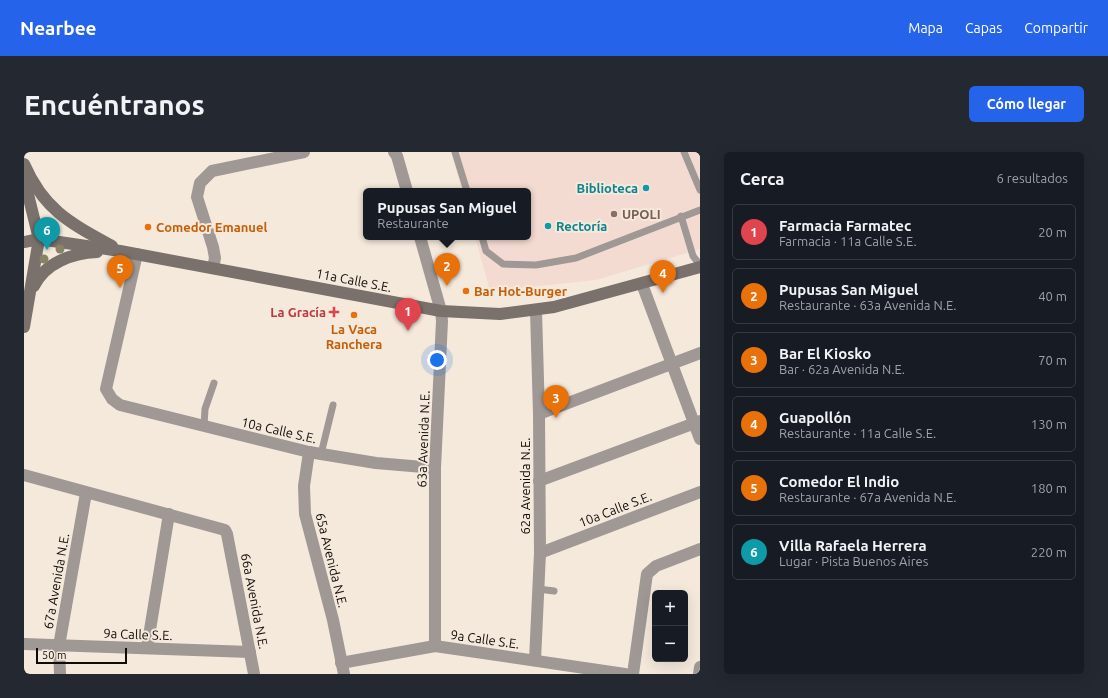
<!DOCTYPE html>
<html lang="es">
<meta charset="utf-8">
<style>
:root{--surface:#171b24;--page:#242831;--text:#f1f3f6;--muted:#9ea1a6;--line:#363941;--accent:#2563eb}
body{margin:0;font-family:Ubuntu,sans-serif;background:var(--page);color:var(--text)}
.controls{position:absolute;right:12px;bottom:12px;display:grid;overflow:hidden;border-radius:6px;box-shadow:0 4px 16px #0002}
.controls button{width:36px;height:36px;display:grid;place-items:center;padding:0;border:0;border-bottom:1px solid var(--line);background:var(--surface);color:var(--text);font:20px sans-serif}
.scale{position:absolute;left:12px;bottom:10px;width:91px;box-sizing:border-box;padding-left:4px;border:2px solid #0f0b07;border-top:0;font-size:11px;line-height:14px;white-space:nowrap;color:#0f0b07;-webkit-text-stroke:3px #f5e9dc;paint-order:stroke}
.you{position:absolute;left:413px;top:208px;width:14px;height:14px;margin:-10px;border:3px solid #fff;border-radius:50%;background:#1a73e8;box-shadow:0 0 0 6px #1a73e833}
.badge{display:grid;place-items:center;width:26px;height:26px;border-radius:50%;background:var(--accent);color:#fff;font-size:13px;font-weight:700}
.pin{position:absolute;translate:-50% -33px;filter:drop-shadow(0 1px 2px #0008)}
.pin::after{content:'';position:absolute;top:21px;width:14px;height:12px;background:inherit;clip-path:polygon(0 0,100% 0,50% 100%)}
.popup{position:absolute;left:339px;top:36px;width:168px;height:52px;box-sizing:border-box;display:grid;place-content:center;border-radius:6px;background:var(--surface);filter:drop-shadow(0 1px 3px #0005);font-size:13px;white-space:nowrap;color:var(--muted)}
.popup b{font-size:15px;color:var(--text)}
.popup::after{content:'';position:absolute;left:50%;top:100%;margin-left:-8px;border:8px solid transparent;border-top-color:var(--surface)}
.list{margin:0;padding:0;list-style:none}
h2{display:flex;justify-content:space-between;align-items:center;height:52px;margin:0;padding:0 16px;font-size:17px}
h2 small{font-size:13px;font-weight:400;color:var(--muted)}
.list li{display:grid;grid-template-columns:26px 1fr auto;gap:12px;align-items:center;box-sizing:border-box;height:56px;margin:0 8px 8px;padding:0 8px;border:1px solid var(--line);border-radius:6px}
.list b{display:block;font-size:15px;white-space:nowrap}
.list p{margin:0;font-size:13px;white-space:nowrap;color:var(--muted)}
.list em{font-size:13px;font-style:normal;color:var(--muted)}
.map{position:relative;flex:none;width:676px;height:522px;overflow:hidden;border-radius:6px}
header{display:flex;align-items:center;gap:24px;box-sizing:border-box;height:56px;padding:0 20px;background:var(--accent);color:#fff}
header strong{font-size:19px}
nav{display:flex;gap:22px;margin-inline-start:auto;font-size:14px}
.intro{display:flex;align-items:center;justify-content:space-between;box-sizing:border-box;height:96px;padding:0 24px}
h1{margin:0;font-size:28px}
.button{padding:10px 18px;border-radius:6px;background:var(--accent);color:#fff;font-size:14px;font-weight:700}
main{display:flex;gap:24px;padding:0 24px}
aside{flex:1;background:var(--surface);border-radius:6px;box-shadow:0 4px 16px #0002}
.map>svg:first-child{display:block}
.education{fill:#f4dbd2}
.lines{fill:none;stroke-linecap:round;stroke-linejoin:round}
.lane{stroke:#9f9895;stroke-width:7}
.street{stroke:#9f9895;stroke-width:12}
.secondary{stroke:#7a706c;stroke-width:12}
.tree{fill:#878365}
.culture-dot{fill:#0f9aa8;stroke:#f5e9dc;stroke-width:1.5}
.education-dot{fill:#8d6e63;stroke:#f5e9dc;stroke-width:1.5}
.food-dot{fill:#e8710a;stroke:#f5e9dc;stroke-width:1.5}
.health-dot{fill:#e0444e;stroke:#f5e9dc;stroke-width:1.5}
.labels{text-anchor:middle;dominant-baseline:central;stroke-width:4;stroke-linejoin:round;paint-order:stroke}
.culture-label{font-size:13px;font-weight:bold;fill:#0d838f;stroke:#f5e9dc;text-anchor:end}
.education-label{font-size:13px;font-weight:bold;fill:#785e54;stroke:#f5e9dc;text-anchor:start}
.food-label{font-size:13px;font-weight:bold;fill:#c56008;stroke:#f5e9dc;text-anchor:start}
.street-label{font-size:13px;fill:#0f0b07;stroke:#f5e9dc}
.health-label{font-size:13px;font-weight:bold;fill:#be3a42;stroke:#f5e9dc;text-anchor:end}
</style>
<header>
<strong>Nearbee</strong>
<nav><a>Mapa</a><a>Capas</a><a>Compartir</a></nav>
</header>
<div class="intro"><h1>Encuéntranos</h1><a class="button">Cómo llegar</a></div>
<main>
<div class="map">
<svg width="676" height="522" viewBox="0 0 676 522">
<rect width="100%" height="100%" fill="#f5e9dc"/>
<path class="education" d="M427 0H676V97L572 128 466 139 451 85H504V39H438Z"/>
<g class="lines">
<g class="lane">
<path d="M431 0 443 39"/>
<path d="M660 0 676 38"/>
<path d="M657 64 669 104 676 113"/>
<path d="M458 85 462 99 479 112 512 113 552 106 676 58"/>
<path d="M180 274 181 257 190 231"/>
<path d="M297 302 309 253"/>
<path d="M514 437 530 439"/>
</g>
<g class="street">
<path d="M370 0 373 4 383 39"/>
<path d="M396 85 417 159 418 169 411 316V494"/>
<path d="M113 102 82 237 88 247 96 253 285 300 352 311 411 316"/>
<path d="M189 116 191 106 189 95 173 45 176 31 188 19 280 0"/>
<path d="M618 132 676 287"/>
<path d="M515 262 676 201"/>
<path d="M285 300 280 334 281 362 309 468 320 522"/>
<path d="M0 323 201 378 203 382 230 522"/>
<path d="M515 329 676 269"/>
<path d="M516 401 676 340"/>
<path d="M0 492 226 500"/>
<path d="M123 496 145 362"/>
<path d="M511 508 516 401 515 262 512 159"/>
<path d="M317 511 411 494 601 522"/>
<path d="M36 522 35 494 62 341"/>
<path d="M609 522 623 422 632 414 676 397"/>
<path d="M675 522 676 515"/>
</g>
<g class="secondary">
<path d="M0 12C20 58 46 71 88 94"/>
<path d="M0 26 15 87 0 175"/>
<path d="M0 90 15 87 96 99 417 159 476 162 530 155 676 115"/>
<path d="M10 134C21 111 48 101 73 100"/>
</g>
</g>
<g class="tree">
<circle cx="36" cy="97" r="4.5"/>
<circle cx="20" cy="107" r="4.5"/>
</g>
<g class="culture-dot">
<circle cx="622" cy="36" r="4"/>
<circle cx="524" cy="74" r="4"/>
</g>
<circle class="education-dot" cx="590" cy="62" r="4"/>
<g class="food-dot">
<circle cx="124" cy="75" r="4"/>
<circle cx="442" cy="139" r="4"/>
<circle cx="330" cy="163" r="4"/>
</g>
<path class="health-dot" d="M308 154h4v4h4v4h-4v4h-4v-4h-4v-4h4z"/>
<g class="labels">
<g class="culture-label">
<text x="614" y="36">Biblioteca</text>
<text x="532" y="74" text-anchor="start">Rectoría</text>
</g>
<g class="education-label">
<text x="598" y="62">UPOLI</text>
</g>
<g class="food-label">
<text x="132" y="75">Comedor Emanuel</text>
<text x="450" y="139">Bar Hot-Burger</text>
<text x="330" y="177" text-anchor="middle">La Vaca<tspan x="330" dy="15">Ranchera</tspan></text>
</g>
<g class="street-label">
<text transform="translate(330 128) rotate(11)">11a Calle S.E.</text>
<text transform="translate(255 278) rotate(13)">10a Calle S.E.</text>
<text transform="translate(399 287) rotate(-88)">63a Avenida N.E.</text>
<text transform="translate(501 334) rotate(-90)">62a Avenida N.E.</text>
<text transform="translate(591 357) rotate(-21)">10a Calle S.E.</text>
<text transform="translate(308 408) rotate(76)">65a Avenida N.E.</text>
<text transform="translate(32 429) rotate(-80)">67a Avenida N.E.</text>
<text transform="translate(231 449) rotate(79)">66a Avenida N.E.</text>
<text transform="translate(114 482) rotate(2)">9a Calle S.E.</text>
<text transform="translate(461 487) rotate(8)">9a Calle S.E.</text>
</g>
<g class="health-label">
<text x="302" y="160">La Gracía</text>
</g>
</g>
</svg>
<div class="controls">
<button>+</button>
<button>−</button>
</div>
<div class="scale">50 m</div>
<div class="you"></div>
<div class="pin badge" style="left:384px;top:179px;background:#e0444e">1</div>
<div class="pin badge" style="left:423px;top:134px;background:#e8710a">2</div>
<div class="popup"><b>Pupusas San Miguel</b>Restaurante</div>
<div class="pin badge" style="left:532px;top:266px;background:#e8710a">3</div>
<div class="pin badge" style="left:639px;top:141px;background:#e8710a">4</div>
<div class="pin badge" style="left:96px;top:136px;background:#e8710a">5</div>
<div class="pin badge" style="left:23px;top:98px;background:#0f9aa8">6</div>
</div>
<aside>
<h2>Cerca<small>6 resultados</small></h2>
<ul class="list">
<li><span class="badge" style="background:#e0444e">1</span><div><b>Farmacia Farmatec</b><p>Farmacia · 11a Calle S.E.</p></div><em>20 m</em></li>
<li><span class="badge" style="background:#e8710a">2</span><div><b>Pupusas San Miguel</b><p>Restaurante · 63a Avenida N.E.</p></div><em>40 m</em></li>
<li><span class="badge" style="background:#e8710a">3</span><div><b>Bar El Kiosko</b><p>Bar · 62a Avenida N.E.</p></div><em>70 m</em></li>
<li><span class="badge" style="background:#e8710a">4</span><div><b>Guapollón</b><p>Restaurante · 11a Calle S.E.</p></div><em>130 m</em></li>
<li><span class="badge" style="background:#e8710a">5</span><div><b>Comedor El Indio</b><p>Restaurante · 67a Avenida N.E.</p></div><em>180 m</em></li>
<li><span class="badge" style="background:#0f9aa8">6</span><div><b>Villa Rafaela Herrera</b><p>Lugar · Pista Buenos Aires</p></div><em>220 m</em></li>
</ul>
</aside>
</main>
